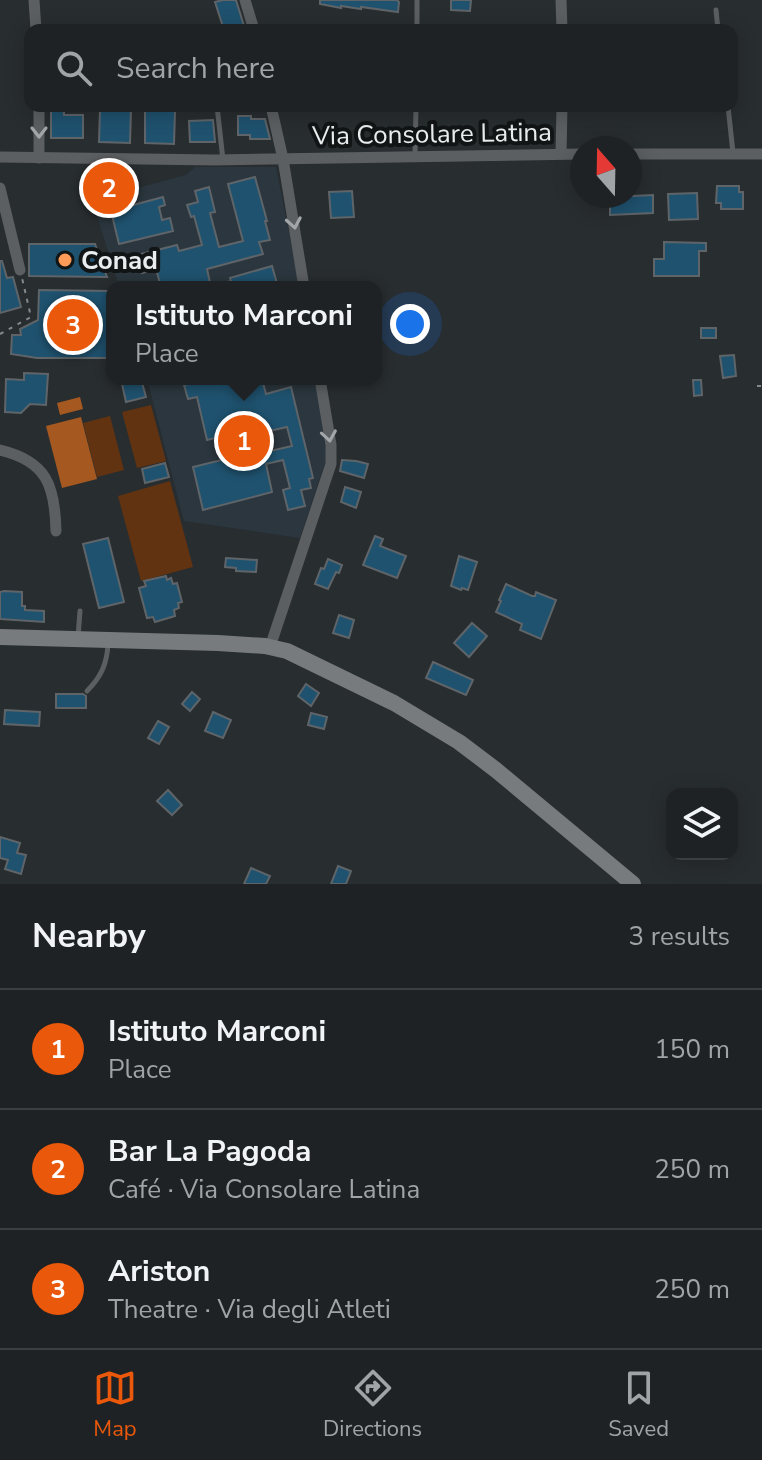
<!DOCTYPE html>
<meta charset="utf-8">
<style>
:root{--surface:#1e2224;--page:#2b2f31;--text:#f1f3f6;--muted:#a1a4a6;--line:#3c3f41;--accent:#ea580c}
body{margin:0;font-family:"Nunito Sans",sans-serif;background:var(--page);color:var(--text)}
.controls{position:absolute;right:24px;bottom:24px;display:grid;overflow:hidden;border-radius:16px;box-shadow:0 4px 20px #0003}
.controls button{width:72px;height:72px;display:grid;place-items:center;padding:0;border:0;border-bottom:2px solid var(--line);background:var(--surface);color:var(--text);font:40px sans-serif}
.compass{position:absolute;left:570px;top:136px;width:72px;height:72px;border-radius:50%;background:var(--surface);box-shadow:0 4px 20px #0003;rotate:340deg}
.you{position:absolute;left:410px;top:324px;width:28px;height:28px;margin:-20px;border:6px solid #fff;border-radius:50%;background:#1a73e8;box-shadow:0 0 0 12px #1a73e833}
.badge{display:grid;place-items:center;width:52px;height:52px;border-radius:50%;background:var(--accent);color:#fff;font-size:26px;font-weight:700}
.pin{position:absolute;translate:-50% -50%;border:4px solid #fff;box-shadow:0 2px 8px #0006}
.popup{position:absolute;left:106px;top:281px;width:276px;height:104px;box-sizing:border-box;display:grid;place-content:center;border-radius:16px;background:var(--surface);filter:drop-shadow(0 2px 6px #0005);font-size:26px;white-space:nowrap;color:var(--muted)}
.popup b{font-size:30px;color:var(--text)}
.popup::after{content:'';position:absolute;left:50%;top:100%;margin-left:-16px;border:16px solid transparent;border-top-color:var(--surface)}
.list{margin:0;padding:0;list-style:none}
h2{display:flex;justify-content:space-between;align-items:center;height:104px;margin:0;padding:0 32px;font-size:34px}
h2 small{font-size:26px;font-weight:400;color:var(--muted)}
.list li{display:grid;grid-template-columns:52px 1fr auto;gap:24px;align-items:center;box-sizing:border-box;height:120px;padding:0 32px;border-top:2px solid var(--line)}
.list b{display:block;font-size:30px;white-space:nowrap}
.list p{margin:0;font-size:26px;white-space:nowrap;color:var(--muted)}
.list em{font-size:26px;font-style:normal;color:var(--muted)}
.icon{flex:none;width:44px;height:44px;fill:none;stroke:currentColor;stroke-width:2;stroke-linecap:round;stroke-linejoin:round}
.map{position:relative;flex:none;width:762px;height:884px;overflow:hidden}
.search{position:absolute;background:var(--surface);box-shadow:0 4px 20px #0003;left:24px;right:24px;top:24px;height:88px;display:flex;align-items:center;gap:20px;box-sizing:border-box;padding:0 28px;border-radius:16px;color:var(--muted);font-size:30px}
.sheet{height:464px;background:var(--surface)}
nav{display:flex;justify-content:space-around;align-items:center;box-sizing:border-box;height:112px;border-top:2px solid var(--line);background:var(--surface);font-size:22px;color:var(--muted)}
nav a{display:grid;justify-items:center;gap:4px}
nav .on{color:var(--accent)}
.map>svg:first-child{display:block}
.built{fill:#2b363e}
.green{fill:#613311}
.water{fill:#a55920}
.building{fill:#1f526f;stroke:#5e6468;stroke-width:2;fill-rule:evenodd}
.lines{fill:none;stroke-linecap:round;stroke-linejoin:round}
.path{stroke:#84888b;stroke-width:2;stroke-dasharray:4 6;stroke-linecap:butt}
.service{stroke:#5c5f61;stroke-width:5}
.minor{stroke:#5c5f61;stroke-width:11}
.secondary{stroke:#777b7e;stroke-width:16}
.oneway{stroke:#a3a6a8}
.poi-dot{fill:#fe9b58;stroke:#121516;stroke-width:3}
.labels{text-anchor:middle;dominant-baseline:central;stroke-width:8;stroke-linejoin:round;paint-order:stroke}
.street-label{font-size:26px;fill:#eaedf0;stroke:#121516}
.poi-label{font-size:26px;font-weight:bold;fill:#eaedf0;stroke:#121516;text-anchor:start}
</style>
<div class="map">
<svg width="762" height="884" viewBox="0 0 762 884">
<rect width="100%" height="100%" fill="#282d30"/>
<g class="built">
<path d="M195 167H276L300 287H119L92 200 186 175Z"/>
<path d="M147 379H297L299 383 315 381 327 457 300 538 184 521Z"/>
</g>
<g class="green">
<path d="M151 405 166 461 137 468 122 412Z"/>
<path d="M110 416 124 470 97 477 83 423Z"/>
<path d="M170 481 193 567 141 581 118 496Z"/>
</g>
<g class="water">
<path d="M80 397 83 409 60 415 57 403Z"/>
<path d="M81 417 97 479 62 488 46 426Z"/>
</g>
<g class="building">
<path d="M223 0H236L244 26 233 30H224L215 2Z"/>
<path d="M320 0H397L399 2 398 12 361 7V9L341 6V8L320 4Z"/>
<path d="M451 0H471L470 11 451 10Z"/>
<path d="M51 108H64V115H83V138H51Z"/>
<path d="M100 109 131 110 130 143 99 142Z"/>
<path d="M145 110 175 111 174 144 145 143Z"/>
<path d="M238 116H251V119H265L270 139H250V135H238Z"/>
<path d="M213 120 215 142H190L189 121Z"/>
<path d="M255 177 267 221H265L270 240 259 242 263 254 207 269 211 287H161L156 269 142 273 137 255 177 245 179 251 202 245 194 216 191 217 187 205 198 202 195 191 209 187 215 212 210 213 219 247 243 241 228 184Z"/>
<path d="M113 182 118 193 106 197 103 184Z"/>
<path d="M717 186H739V192H743V209H721V203H716Z"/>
<path d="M352 191 354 217 331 218 329 192Z"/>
<path d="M697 193 698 219 669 220 668 194Z"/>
<path d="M653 195V213L610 215V197Z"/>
<path d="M163 197 165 205 159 207 162 220 170 218 173 231 119 244 111 211Z"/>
<path d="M664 242 706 243V251H699V276H654V259H664Z"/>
<path d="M29 244H95L107 277 29 276Z"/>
<path d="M0 261H2L7 278 13 277 21 307 0 313Z"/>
<path d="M272 266 278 287H217L216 285 231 281 230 278Z"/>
<path d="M39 290 112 291V358H37L11 354 12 335H21L20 329 38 320Z"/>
<rect x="701" y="328" width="15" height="10"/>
<path d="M734 355 736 376 723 378 720 356Z"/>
<path d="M24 373 48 374 46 405 30 404 21 413 5 412 6 379 24 380Z"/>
<path d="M141 379 146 397 126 402 122 384Z"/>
<path d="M210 379H262L266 394 291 387 313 478 309 479 311 488 301 490 305 506 288 510 283 490 290 488 283 460 266 464 272 492 203 510 193 467 238 456 235 441 229 442 227 435 207 440 197 397 188 399 184 385ZM287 427 292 446 257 454 252 435Z"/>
<path d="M693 380H701L702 395 694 396Z"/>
<path d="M342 460 356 461 368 464 364 478 340 471Z"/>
<path d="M165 463 169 477 145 483 142 469Z"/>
<path d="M345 487 361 492 356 508 341 502Z"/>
<path d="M375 536 383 539 380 546 406 556 397 578 363 565Z"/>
<path d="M108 538 124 602 99 608 83 544Z"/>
<path d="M459 556 477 562 468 590 462 588 461 590 451 586Z"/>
<path d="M226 558 257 560 256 572 236 571V568L225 567Z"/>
<path d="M328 559 342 565 339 573 336 572 328 589 315 584 321 568 324 569Z"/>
<path d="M166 576 167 580 171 578 173 584 177 583 182 602 178 603 179 608 174 610 175 616 155 622 153 617 147 618 139 588 146 586 144 581Z"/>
<path d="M506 584 532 596H535L536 592 556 600 541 639 520 630 522 624 496 612 501 601 499 600Z"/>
<path d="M4 591 22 592V606H25V610L44 611V622L0 619V592Z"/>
<path d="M339 615 354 620 349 638 333 633Z"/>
<path d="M472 623 487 636 469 657 454 643Z"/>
<path d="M433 662 473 680 466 695 426 678Z"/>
<path d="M306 684 319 693 311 706 298 696Z"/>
<path d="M192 692 200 699 190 711 182 704Z"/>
<path d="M56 694H83L86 696V708H56Z"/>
<path d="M5 710 40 712 39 726 4 724Z"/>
<path d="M213 712 231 720 223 738 205 731Z"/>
<path d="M311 713 327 717 324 729 308 725Z"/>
<path d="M158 721 169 727 159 744 148 738Z"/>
<path d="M168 790 182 805 172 815 157 801Z"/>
<path d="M0 837 20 843 17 853 26 855 21 874 5 869 8 860 0 858Z"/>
<path d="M338 866 351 871 346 884H331Z"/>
<path d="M251 868 270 876 266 884H244Z"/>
</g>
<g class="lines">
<g class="path">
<path d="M0 334 31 317 22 278"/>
<path d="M757 386H762"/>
</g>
<g class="service">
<path d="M716 10 718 30"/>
<path d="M417 30V0"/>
<path d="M217 106 223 160"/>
<path d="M728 106 733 153"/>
<path d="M415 156 416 106"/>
<path d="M78 637 80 611"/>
<path d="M87 691C101 677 107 664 108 644"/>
</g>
<g class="minor">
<path d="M34 0 36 30"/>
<path d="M245 0 254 30"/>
<path d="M561 0 562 30"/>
<path d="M271 106 283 159 304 287"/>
<path d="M561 154 562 106"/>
<path d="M630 154H762"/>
<path d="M0 157 215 160 582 154"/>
<path d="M39 158V106"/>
<path d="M0 188 20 270"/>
<path d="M0 450C47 461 55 486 56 531"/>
<path d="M270 647 331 464V445L320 379"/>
</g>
<path class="secondary" d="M0 637 218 643 265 646 287 651 394 703 459 742 496 770 633 884"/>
</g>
<defs><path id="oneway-chevron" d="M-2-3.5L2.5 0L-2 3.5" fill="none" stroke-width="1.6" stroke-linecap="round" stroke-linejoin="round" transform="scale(2)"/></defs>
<g class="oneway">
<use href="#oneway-chevron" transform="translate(39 132) rotate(90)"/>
<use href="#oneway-chevron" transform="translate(294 223) rotate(80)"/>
<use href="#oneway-chevron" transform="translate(329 436) rotate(81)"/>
</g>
<circle class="poi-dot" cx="65" cy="260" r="8"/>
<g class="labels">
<g class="street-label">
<text transform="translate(432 134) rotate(-1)">Via Consolare Latina</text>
</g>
<g class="poi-label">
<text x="81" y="260">Conad</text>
</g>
</g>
</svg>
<div class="controls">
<button><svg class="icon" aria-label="layers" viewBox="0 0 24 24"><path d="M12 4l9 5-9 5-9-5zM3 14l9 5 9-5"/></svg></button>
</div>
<svg class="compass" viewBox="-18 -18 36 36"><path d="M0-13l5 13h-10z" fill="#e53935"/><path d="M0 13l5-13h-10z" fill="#a1a4a6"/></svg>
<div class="you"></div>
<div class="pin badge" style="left:244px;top:441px">1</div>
<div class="popup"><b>Istituto Marconi</b>Place</div>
<div class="pin badge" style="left:109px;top:188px">2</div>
<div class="pin badge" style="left:73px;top:325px">3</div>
<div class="search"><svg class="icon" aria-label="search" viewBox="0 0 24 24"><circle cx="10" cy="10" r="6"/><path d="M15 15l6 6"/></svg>Search here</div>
</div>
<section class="sheet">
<h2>Nearby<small>3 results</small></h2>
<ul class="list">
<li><span class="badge">1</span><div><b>Istituto Marconi</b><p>Place</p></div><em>150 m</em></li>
<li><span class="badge">2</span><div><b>Bar La Pagoda</b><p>Café · Via Consolare Latina</p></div><em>250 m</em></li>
<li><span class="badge">3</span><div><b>Ariston</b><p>Theatre · Via degli Atleti</p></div><em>250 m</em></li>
</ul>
</section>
<nav>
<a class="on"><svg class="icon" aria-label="map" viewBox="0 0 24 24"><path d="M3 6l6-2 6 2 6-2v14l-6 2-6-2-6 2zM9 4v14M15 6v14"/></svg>Map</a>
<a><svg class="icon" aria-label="directions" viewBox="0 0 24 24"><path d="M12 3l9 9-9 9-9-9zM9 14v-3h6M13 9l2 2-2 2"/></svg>Directions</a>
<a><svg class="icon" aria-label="saved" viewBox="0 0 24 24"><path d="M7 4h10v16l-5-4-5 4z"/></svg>Saved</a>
</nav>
